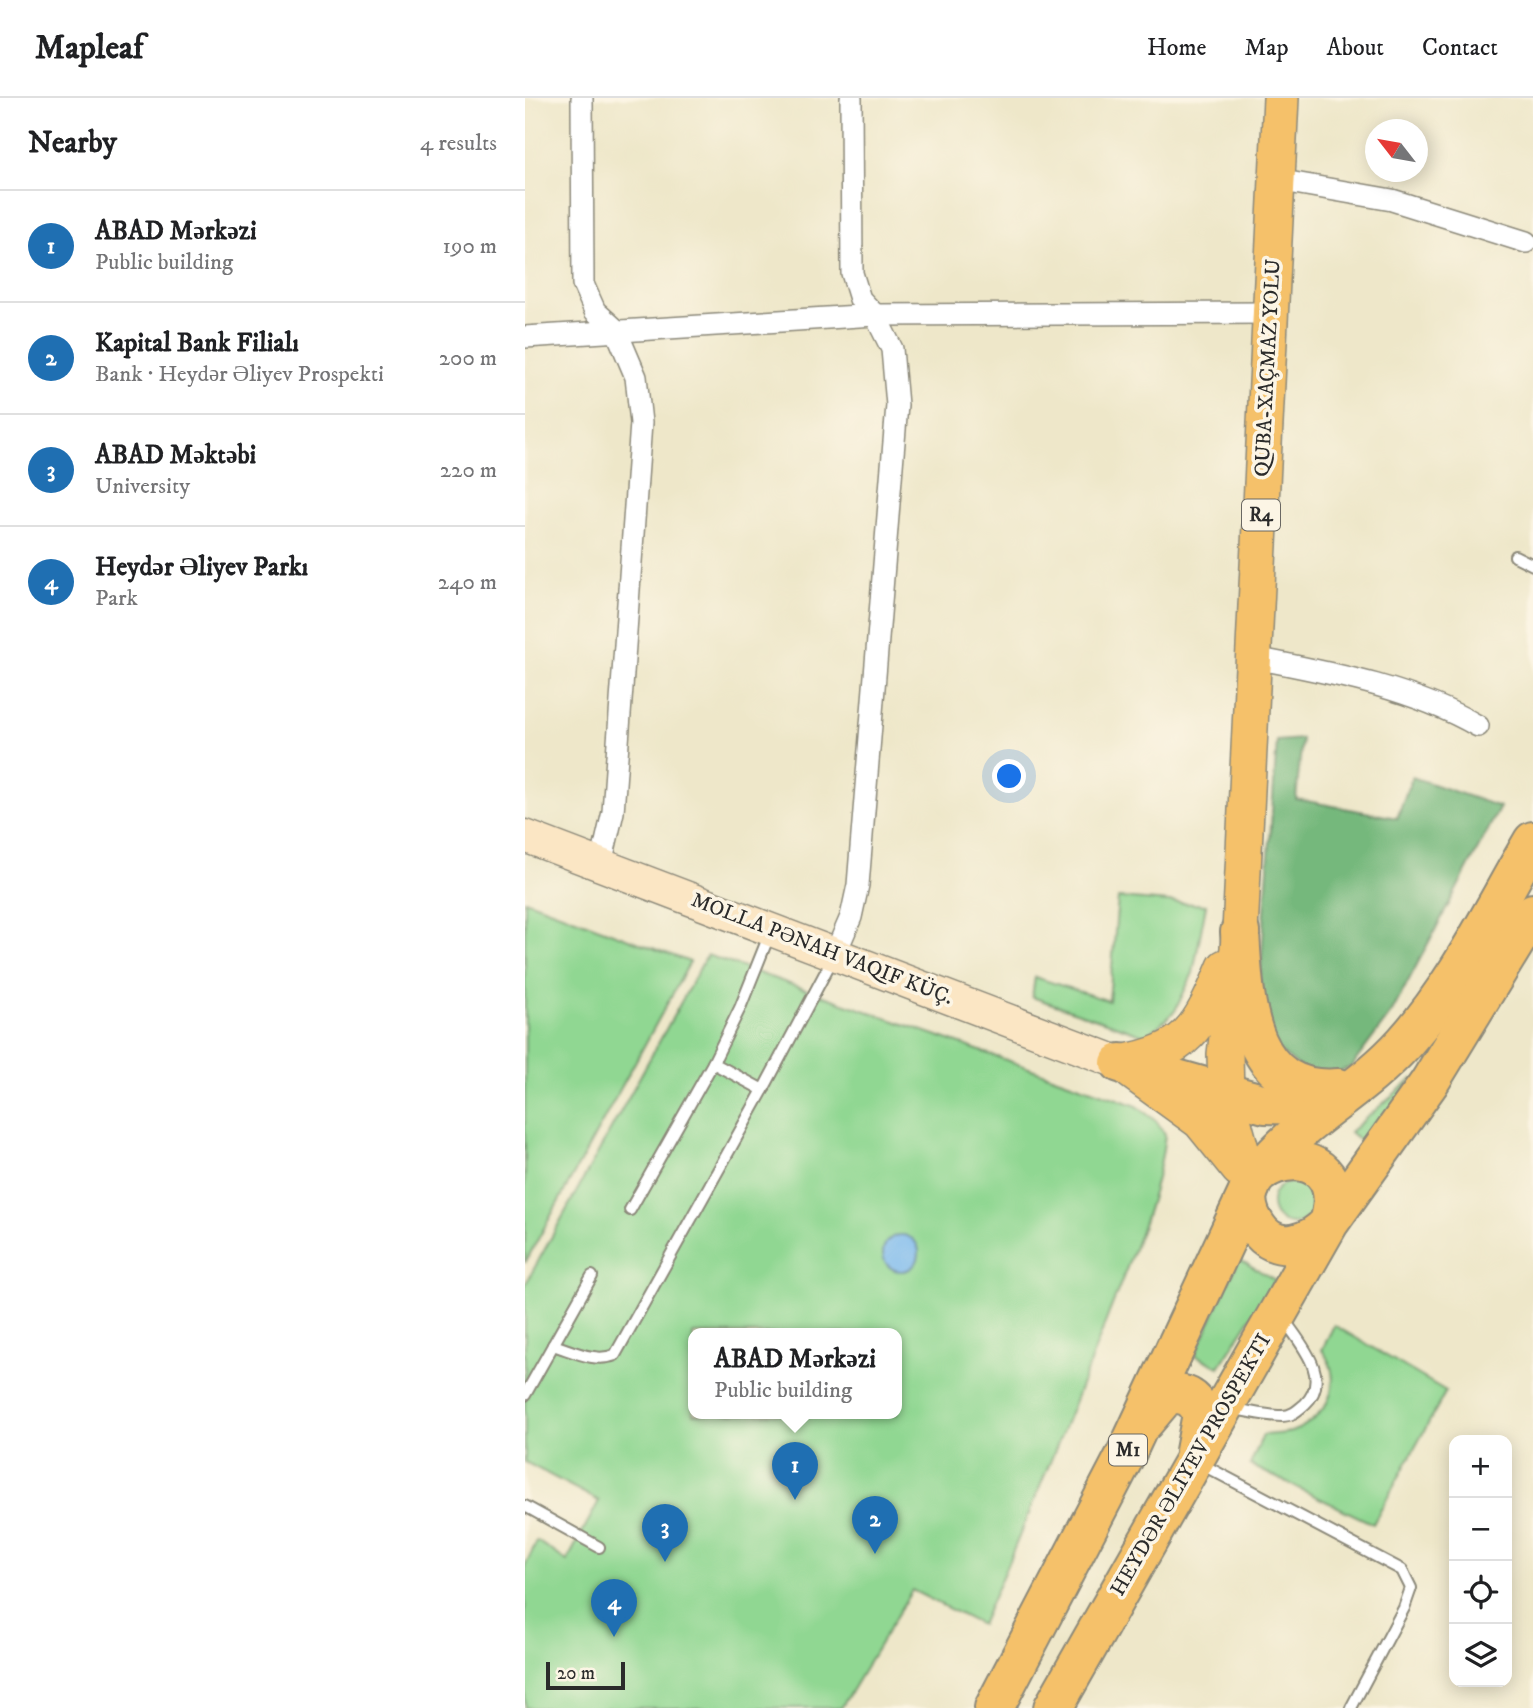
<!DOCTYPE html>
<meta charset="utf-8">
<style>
:root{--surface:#fff;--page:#f2f2f2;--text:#202124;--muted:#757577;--line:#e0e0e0;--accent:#1f6fb2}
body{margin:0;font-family:"IM FELL DW Pica",serif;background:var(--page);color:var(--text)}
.controls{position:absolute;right:21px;bottom:21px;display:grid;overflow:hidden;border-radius:14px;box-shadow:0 4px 18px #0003}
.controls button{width:63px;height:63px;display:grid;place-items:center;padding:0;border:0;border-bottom:2px solid var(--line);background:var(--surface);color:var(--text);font:35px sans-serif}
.compass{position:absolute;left:840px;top:21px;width:63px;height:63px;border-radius:50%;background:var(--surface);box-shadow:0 4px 18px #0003;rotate:301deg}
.scale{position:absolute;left:21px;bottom:18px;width:79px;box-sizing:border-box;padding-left:7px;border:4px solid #2b2b2b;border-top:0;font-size:19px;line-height:24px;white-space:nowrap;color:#2b2b2b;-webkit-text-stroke:5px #fcf5e5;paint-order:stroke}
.you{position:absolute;left:485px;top:679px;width:24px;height:24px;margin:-18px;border:5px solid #fff;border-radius:50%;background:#1a73e8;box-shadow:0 0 0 10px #1a73e833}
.badge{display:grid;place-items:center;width:46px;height:46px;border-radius:50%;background:var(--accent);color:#fff;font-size:23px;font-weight:700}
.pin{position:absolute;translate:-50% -58px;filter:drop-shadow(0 2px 4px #0008)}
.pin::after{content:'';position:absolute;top:37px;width:24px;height:21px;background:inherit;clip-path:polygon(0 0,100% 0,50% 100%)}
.popup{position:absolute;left:163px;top:1230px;width:214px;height:91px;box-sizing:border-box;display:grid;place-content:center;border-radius:14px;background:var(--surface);filter:drop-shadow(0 2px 5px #0005);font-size:23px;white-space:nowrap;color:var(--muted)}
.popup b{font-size:26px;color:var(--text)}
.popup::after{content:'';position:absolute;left:50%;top:100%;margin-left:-14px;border:14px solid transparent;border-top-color:var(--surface)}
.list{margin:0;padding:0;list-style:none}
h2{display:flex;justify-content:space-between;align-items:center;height:91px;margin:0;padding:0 28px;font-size:30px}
h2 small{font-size:23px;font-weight:400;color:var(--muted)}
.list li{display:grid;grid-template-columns:46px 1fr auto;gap:21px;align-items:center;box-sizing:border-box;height:112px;padding:0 28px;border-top:2px solid var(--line)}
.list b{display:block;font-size:26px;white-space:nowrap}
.list p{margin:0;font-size:23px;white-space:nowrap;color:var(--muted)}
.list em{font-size:23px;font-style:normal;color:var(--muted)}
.icon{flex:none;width:38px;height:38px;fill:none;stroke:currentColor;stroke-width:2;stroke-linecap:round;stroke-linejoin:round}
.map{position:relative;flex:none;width:1008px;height:1610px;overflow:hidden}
header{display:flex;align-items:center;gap:42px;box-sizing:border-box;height:98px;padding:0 35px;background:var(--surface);border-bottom:2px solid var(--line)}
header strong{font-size:33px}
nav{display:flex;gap:38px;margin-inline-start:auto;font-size:24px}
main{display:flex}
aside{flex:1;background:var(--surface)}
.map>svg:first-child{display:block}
.green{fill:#90d792;stroke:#5e815e;stroke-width:2;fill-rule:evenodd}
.forest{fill:#74b87c;stroke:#507254;stroke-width:2}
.water{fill:#7ab9ee;stroke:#52728c;stroke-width:2}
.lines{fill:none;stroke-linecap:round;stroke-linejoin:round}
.lane-casing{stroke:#8c897a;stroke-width:14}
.street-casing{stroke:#8c897a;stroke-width:24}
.secondary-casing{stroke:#8c897a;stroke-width:35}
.primary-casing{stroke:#8c897a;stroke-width:38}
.highway-casing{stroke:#8c897a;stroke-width:42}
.lane{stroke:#fff;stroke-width:10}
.street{stroke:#fff;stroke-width:21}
.secondary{stroke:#fbe6c4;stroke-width:32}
.primary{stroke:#f5c16b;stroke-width:35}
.highway{stroke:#f5c16b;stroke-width:38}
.labels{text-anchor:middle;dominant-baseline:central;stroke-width:7;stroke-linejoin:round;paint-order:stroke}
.shield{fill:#fcf5e5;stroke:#6a6863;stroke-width:2}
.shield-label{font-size:19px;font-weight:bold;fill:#2b2b2b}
.street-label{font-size:21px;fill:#2b2b2b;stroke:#fcf5e5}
</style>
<header>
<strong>Mapleaf</strong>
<nav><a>Home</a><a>Map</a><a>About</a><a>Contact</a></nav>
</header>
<main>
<aside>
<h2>Nearby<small>4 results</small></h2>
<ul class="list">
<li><span class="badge">1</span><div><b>ABAD Mərkəzi</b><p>Public building</p></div><em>190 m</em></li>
<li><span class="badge">2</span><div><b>Kapital Bank Filialı</b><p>Bank · Heydər Əliyev Prospekti</p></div><em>200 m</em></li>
<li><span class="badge">3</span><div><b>ABAD Məktəbi</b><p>University</p></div><em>220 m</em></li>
<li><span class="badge">4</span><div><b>Heydər Əliyev Parkı</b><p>Park</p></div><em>240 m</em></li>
</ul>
</aside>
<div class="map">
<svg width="1008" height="1610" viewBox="0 0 1008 1610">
<rect width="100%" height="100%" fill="#fcf5e5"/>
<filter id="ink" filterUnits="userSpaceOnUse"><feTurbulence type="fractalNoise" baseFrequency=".0143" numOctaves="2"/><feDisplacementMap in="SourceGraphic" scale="14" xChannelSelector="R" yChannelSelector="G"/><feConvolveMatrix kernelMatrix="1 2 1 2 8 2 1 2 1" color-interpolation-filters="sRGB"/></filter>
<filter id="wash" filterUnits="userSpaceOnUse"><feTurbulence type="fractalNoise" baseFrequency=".00686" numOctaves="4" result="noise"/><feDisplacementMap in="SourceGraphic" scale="28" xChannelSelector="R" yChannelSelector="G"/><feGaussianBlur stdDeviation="1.57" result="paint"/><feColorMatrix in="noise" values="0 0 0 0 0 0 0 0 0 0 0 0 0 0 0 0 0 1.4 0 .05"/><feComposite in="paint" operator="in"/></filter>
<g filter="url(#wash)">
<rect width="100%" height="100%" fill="#eee7c9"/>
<g class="green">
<path d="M593 800 681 807 668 875 650 913 622 938 507 899 510 879 584 903Z"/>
<path d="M0 802 165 864 0 1165Z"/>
<path d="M182 857 612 1008 632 1024 640 1037C633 1099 606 1158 584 1215 544 1321 501 1424 456 1527L387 1492 316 1610H0V1468L12 1443 42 1463 74 1403 0 1364V1187ZM168 1236H372V1316H168Z"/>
<path d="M888 980 841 1048 825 1034Z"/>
<circle cx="768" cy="1105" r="21"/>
<path d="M714 1161 750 1182 694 1269 670 1257Z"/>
<path d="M809 1227 921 1293 848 1426 725 1367 738 1337C747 1336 758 1336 766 1334 802 1321 821 1284 797 1252Z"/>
</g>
<path class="forest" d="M777 641 771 701 872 720 887 679 975 709 867 914 826 969 807 976 778 972 749 949 735 883 752 643Z"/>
<circle class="water" cx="376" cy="1155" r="18"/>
</g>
<g filter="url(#ink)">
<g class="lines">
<g class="lane-casing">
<g id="lane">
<path d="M990 458 1008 467"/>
<path d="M245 835 215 910 188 965 238 992 308 860"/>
<path d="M105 1112 188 965"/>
<path d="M28 1247C48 1253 70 1265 90 1257L238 992"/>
<path d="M0 1297 67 1178"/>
<path d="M708 1311C723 1313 741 1318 757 1318 767 1318 773 1312 780 1306 808 1279 774 1244 758 1220"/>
<path d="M674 1365 877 1472 886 1490 879 1510 826 1610"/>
<path d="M0 1408 74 1449"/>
</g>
</g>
<g class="street-casing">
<g id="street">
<path d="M57 0 58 186 70 213 91 232 111 279 116 325 88 714 76 766"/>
<path d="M752 82 867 102 1001 144"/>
<path d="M0 239 350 217 744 215"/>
<path d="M730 560C806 575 885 589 953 628"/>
<path d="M310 856 326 819 333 787 372 307 367 251 350 217 335 201 327 175 326 0"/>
</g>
</g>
<g class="secondary-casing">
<path id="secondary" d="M0 738 595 965"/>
</g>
<g class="primary-casing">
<g id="primary">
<path d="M595 965C663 953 674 931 700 869"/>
<path d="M606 973 675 1023 714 1071"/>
<path d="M726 1088 701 996 700 956 715 834 756 0"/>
</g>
</g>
<g class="highway-casing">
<g id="highway">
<path d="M715 834C719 901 721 998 814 990"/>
<path d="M595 965 740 1006 779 1007 815 995"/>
<path d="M736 1072C776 1022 836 993 879 945 932 886 968 811 1008 743"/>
<path d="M619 1324 641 1298C659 1293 670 1299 677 1316L670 1353"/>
<path d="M469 1610 601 1356 726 1088"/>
<path d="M528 1610 804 1125C832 1028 684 1058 732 1129 751 1159 786 1145 804 1125L904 985 1008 815"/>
</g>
</g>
<use href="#lane" class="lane"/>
<use href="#street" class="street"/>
<use href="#secondary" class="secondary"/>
<use href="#primary" class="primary"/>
<use href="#highway" class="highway"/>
</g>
</g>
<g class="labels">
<g class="shield">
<rect x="717" y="401.5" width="38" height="31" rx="5"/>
<rect x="584" y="1336.5" width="38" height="31" rx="5"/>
</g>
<g class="shield-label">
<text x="736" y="417">R4</text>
<text x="603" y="1352">M1</text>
</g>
<g class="street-label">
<text transform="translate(743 270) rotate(-87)">QUBA-XAÇMAZ YOLU</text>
<text transform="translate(297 851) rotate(21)">MOLLA PƏNAH VAQIF KÜÇ.</text>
<text transform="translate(666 1367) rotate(-60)">HEYDƏR ƏLIYEV PROSPEKTI</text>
</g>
</g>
</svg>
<div class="controls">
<button>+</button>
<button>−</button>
<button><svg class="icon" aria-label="locate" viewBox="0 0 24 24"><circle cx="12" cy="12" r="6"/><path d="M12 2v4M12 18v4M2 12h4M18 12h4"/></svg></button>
<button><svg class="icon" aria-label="layers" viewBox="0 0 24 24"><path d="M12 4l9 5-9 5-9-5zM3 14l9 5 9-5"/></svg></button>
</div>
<svg class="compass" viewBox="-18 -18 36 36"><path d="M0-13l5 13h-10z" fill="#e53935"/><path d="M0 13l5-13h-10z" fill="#757577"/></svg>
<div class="scale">20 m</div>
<div class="you"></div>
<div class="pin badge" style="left:270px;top:1402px">1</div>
<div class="popup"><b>ABAD Mərkəzi</b>Public building</div>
<div class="pin badge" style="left:350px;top:1456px">2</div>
<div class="pin badge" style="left:140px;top:1464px">3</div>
<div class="pin badge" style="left:89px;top:1539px">4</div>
</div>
</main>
